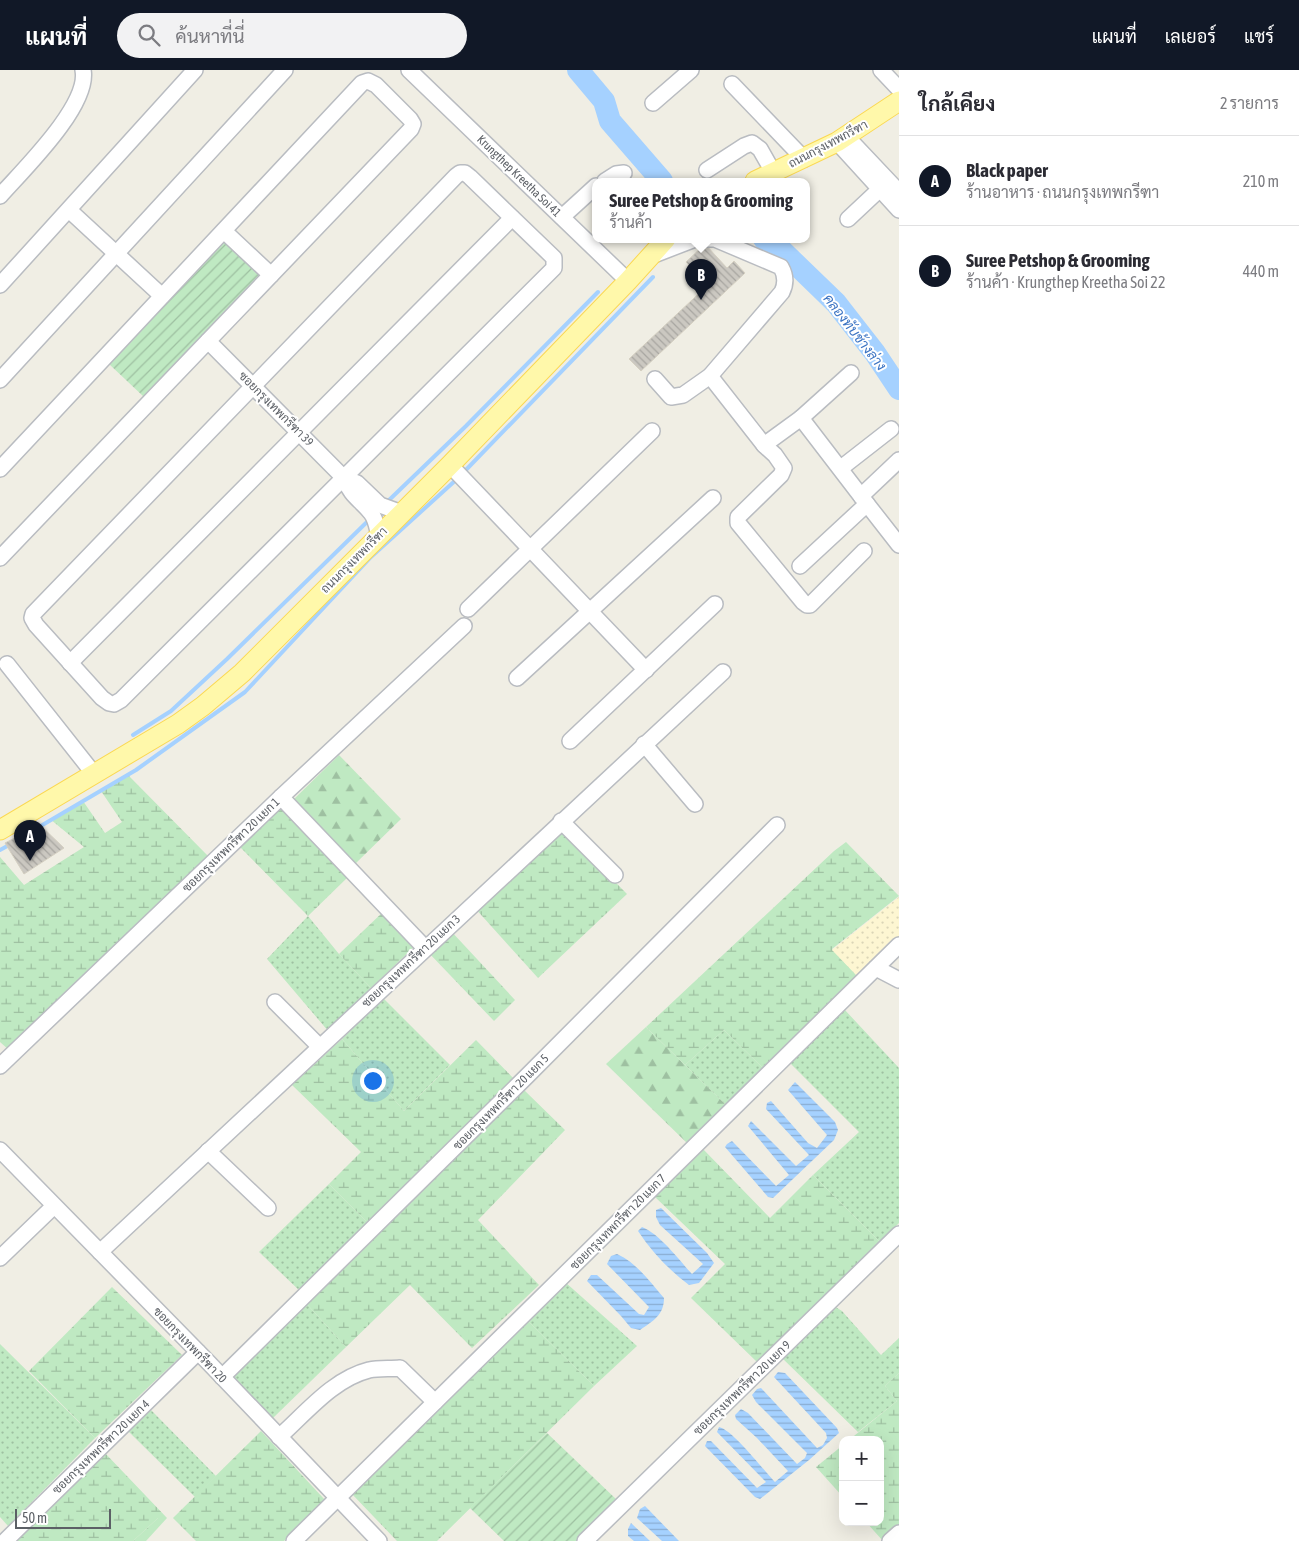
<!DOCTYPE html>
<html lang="th">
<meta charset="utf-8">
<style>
:root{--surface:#fff;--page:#f2f2f3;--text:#2b2b33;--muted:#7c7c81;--line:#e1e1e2;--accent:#111827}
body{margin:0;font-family:"Asap Condensed",Sarabun,sans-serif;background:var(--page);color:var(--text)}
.controls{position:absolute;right:15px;bottom:15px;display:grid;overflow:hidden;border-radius:10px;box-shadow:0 5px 20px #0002}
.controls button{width:45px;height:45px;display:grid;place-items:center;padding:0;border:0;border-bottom:1px solid var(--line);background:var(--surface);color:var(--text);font:25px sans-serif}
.scale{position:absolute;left:15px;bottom:12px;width:96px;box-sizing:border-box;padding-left:5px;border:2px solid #5c6066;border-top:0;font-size:14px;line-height:18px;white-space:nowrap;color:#5c6066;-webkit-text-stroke:4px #fff;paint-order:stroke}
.you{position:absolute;left:372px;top:1010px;width:18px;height:18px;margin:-12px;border:4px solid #fff;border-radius:50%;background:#1a73e8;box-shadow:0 0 0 8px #1a73e833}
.badge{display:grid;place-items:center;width:32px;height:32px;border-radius:50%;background:var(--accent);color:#fff;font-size:16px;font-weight:700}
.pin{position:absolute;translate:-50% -41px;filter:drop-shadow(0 1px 2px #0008)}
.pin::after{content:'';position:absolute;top:26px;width:18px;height:15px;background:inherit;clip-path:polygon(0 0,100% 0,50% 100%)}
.popup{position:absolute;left:592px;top:108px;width:218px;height:65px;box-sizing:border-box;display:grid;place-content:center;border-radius:10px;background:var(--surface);filter:drop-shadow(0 1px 4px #0005);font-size:16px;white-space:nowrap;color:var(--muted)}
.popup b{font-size:19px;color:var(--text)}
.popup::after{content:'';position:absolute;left:50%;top:100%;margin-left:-10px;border:10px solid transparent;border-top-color:var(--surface)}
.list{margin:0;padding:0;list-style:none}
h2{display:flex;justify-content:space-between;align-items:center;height:65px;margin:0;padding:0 20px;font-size:21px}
h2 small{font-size:16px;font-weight:400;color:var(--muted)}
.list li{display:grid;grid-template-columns:32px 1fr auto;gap:15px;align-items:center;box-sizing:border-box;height:90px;padding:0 20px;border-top:1px solid var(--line)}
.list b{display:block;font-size:19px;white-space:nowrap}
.list p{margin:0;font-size:16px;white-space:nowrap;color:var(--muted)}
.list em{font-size:16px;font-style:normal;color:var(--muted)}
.icon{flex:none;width:28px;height:28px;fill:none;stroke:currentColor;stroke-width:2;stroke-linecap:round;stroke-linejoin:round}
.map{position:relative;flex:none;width:899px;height:1471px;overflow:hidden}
header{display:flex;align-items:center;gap:30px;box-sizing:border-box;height:70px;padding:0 25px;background:var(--accent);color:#fff}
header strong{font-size:24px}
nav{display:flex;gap:28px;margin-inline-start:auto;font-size:18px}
.search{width:350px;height:45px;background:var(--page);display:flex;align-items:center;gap:12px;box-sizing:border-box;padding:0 18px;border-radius:28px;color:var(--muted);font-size:19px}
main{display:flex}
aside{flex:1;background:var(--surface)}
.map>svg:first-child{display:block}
.grass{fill:url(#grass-dots)}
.forest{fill:url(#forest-firs)}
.wetland{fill:url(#wetland-marsh)}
.sand{fill:url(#sand-dots)}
.garden{fill:url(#garden-furrows)}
.water{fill:url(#water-rules)}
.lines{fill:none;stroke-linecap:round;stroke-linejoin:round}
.stream{stroke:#a5d1ff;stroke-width:4}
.river{stroke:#a5d1ff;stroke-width:22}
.building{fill:url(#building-back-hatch);stroke:#d5d0c2}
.minor-casing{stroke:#b9bcc1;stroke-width:18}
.major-casing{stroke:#fbd852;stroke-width:21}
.minor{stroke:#fff;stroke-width:15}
.major{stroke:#fff8aa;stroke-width:19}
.labels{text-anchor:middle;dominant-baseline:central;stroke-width:4;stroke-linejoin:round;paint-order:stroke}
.street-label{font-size:12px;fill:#5c6066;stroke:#fff}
.water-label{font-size:14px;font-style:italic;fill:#3c74c3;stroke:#fff}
</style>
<header>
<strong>แผนที่</strong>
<div class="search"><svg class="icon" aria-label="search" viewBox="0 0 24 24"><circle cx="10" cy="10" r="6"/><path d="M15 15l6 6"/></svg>ค้นหาที่นี่</div>
<nav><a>แผนที่</a><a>เลเยอร์</a><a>แชร์</a></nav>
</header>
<main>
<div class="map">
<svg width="899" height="1471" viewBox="0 0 899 1471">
<defs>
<pattern id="grass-dots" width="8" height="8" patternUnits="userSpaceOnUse" patternTransform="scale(1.25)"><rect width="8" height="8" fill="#bfe9c2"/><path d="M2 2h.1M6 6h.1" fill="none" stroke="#9ec0a1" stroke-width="1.8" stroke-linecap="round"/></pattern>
<pattern id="forest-firs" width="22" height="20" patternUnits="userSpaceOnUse" patternTransform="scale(1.25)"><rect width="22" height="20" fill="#bfe9c2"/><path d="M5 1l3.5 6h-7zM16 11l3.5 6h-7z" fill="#9ec0a1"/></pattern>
<pattern id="wetland-marsh" width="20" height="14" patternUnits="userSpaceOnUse" patternTransform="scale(1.25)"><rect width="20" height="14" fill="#bfe9c2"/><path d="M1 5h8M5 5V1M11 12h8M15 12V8" fill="none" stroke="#9ec0a1"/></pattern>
<pattern id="sand-dots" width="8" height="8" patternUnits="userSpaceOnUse" patternTransform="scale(1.25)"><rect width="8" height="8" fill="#fdf6d2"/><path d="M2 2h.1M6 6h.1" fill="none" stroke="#dbd5b7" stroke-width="1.8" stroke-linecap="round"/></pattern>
<pattern id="garden-furrows" width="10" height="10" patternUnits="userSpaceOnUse" patternTransform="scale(1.25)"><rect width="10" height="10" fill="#bfe9c2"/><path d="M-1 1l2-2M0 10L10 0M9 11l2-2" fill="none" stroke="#9ec0a1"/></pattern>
<pattern id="water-rules" width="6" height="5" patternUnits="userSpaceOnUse" patternTransform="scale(1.25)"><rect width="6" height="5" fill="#a5d1ff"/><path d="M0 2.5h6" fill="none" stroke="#8aadd2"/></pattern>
<pattern id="building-back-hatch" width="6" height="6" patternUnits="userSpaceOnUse" patternTransform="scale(1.25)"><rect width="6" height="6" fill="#cbc8c1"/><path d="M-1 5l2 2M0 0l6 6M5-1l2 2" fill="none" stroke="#a8a6a1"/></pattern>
</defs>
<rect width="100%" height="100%" fill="#f0eee4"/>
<g class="grass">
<path d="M308 846 339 884 371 918 329 962 267 889Z"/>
<path d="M383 928 450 995 404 1041 342 969Z"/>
<path d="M844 939 899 998V1153L880 1172 813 1105 859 1062 789 992Z"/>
<path d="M724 960 765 1000 727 1036 685 995Z"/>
<path d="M329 1114 369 1154 301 1222 259 1182Z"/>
<path d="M565 1212 637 1276 594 1316 527 1250Z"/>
<path d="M305 1232 346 1277 273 1348 231 1306Z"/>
<path d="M834 1236 842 1241 881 1285 899 1268V1303L885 1316 897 1331 858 1362 781 1287Z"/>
<path d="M0 1274 95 1368 8 1456 0 1447Z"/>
<path d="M150 1339 216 1406 195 1427 127 1360Z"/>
</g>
<g class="forest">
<path d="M339 685 401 749 354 795 291 732Z"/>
<path d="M646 957 727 1036 688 1074 606 994Z"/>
<path d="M158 1448H167L146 1471H133Z"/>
</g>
<g class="wetland">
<path d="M129 706 209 787 9 980 0 972V787L24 815 84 777 50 749 83 731 105 763 122 752 101 721Z"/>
<path d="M283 736 348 807 308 846 240 777Z"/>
<path d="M560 756 627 824 538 908 474 837Z"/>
<path d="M846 772 899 826 832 879 859 908 765 1000 724 960 685 995 646 957 834 781Z"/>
<path d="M384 841 415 876 371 918 339 884Z"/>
<path d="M450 860 515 930 494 951 427 881Z"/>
<path d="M342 969 404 1041 476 970 515 1010 369 1154 329 1114 361 1082 292 1015Z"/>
<path d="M523 1019 565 1060 478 1150 539 1215 472 1278 410 1215 346 1277 305 1232Z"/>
<path d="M703 1079 770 1148 813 1105 880 1172 758 1293 691 1228 725 1194 655 1127Z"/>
<path d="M112 1217 182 1285 95 1368 29 1301Z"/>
<path d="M527 1250 594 1316 437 1471H397L351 1423Z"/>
<path d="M899 1303V1458L883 1471 866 1452H880V1370H849L897 1331 885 1316Z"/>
<path d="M261 1361 325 1430 284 1471H196L173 1448Z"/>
<path d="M843 1375V1427L816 1397Z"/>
<path d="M104 1382 167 1448H158L133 1471H15Z"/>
</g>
<path class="sand" d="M899 827V869L859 908 832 880Z"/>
<g class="garden">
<path d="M226 170 261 203 144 327 109 294Z"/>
<path d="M547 1363 617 1430 576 1471H504L470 1438Z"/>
</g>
<g class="water">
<path d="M795 1012 835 1052 838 1060 834 1070 773 1128 768 1127 725 1077 727 1074 732 1071 776 1116 789 1105 748 1056 751 1051 796 1096 809 1085 766 1039 767 1033 771 1031 808 1073 817 1078 827 1065 788 1020Z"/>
<path d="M661 1138 707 1183 714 1193 699 1213 689 1215C669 1200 652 1182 638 1161L642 1157C660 1164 679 1190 692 1204L703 1194 660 1155 656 1147V1140Z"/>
<path d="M617 1184C637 1193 650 1212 664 1228 664 1245 653 1251 640 1260L631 1258 621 1246 587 1211 591 1205H597L639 1244 644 1245 649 1237 607 1194 611 1186Z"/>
<path d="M778 1302 785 1303 837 1358 839 1363 809 1390 760 1429 755 1427 705 1376 707 1371H711L757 1418 766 1412 717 1362 719 1357C733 1360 764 1401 775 1412L788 1401 757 1368 736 1349 735 1345 741 1339 748 1343 797 1394 805 1388 807 1383 756 1332 752 1325 757 1319 761 1318 817 1378 823 1375 827 1368 826 1363 774 1307Z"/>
<path d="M645 1436 679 1471H662L637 1448 640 1439Z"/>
<path d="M631 1453 650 1471H651H634L628 1466V1459Z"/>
</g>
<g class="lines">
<g class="stream">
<path d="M462 404 653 207"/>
<path d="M386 433 466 356 598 222"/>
<path d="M133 665 171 641 227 589 370 449"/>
<path d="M39 757 136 700 245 622 371 487 457 409"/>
<path d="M0 780 11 774"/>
</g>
<g class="river">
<path d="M578 0 604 31 610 51 662 111"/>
<path d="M764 169 774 173 836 233 875 283 899 319"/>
</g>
</g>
<g class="building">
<path d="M705 174 727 198 734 191 745 203 641 301 629 289 708 215 686 192Z"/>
<path d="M40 755 64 778 24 804 5 773Z"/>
</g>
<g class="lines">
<g class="minor-casing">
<g id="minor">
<path d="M409 0 628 211"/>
<path d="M881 0 899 19"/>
<path d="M732 14 804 89"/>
<path d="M653 33 691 0"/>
<path d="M846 66 899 122"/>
<path d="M837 72 899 140"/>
<path d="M707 100 744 76 752 73 760 79 773 102"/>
<path d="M460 103H465L470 107 554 188V198L121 630 114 634 109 633 102 628 36 555 32 548 33 544 456 106Z"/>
<path d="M605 111 616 104 624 103"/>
<path d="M0 126C23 100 90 35 83 0"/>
<path d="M69 140 162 226"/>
<path d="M562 147 596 116"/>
<path d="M848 149 880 119"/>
<path d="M224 161 271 205"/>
<path d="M651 186 695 169"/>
<path d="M0 215 195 0"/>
<path d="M208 271 344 408 357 413 380 435 402 443"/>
<path d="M710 306 764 375 801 348 867 434 800 496"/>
<path d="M655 309 671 327 683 325 710 306 782 222C786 214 786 206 781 197L715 169H707"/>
<path d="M0 310 285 0"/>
<path d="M801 348 851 303"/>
<path d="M764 375 775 385 784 398 781 405 738 447V453L803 532 807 535H810L864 481"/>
<path d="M450 395 646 600"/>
<path d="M841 398 891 359"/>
<path d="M0 399 362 13 368 11 376 15 410 49 413 54 411 59 0 488"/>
<path d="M344 408C352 428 359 428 371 443 376 449 377 458 379 466"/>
<path d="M861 426 899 390"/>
<path d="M867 434 899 475"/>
<path d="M468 539 652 361"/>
<path d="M70 593 512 148"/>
<path d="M7 594 94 704"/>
<path d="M517 608 713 428"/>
<path d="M570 671 715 534"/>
<path d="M644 674 695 734"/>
<path d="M281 727 425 878"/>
<path d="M561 751 615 805"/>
<path d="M876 898 899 910"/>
<path d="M275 932 319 976"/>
<path d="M0 996 281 727 464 556"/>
<path d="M0 1080 208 1292 379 1471"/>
<path d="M208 1081 268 1138"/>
<path d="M100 1182 723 602"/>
<path d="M0 1188 54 1136"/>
<path d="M222 1307 527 1006 777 755"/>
<path d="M279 1367C306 1343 333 1309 369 1300 379 1298 390 1299 400 1298L435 1332"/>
<path d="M5 1471 198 1282"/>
<path d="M294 1471 899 875"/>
<path d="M585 1471 899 1164"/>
<path d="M890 1471 899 1463"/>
</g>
</g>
<g class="major-casing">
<g id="major">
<path d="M755 111 837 72 899 31"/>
<path d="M0 760 178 654 203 636 242 603 450 395 628 211 666 169"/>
</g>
</g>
<use href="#minor" class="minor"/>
<use href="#major" class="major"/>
</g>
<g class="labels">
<g class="street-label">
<text transform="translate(828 74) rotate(-28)">ถนนกรุงเทพกรีฑา</text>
<text transform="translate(519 106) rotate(44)">Krungthep Kreetha Soi 41</text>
<text transform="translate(276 339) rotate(45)">ซอยกรุงเทพกรีฑา 39</text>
<text transform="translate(354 490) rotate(-45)">ถนนกรุงเทพกรีฑา</text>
<text transform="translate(231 775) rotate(-44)">ซอยกรุงเทพกรีฑา 20 แยก 1</text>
<text transform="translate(411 891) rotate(-43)">ซอยกรุงเทพกรีฑา 20 แยก 3</text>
<text transform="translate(501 1032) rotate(-45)">ซอยกรุงเทพกรีฑา 20 แยก 5</text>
<text transform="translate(618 1152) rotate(-45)">ซอยกรุงเทพกรีฑา 20 แยก 7</text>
<text transform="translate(190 1275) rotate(46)">ซอยกรุงเทพกรีฑา 20</text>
<text transform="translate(742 1318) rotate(-44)">ซอยกรุงเทพกรีฑา 20 แยก 9</text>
<text transform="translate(101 1377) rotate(-44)">ซอยกรุงเทพกรีฑา 20 แยก 4</text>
</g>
<g class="water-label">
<text transform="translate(855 262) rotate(52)">คลองทับช้างล่าง</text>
</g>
</g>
</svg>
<div class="controls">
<button>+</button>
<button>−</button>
</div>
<div class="scale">50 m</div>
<div class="you"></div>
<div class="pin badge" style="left:30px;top:791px">A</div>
<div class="pin badge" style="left:701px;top:230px">B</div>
<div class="popup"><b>Suree Petshop &amp; Grooming</b>ร้านค้า</div>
</div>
<aside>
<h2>ใกล้เคียง<small>2 รายการ</small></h2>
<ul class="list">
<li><span class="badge">A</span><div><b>Black paper</b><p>ร้านอาหาร · ถนนกรุงเทพกรีฑา</p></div><em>210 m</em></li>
<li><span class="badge">B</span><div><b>Suree Petshop &amp; Grooming</b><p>ร้านค้า · Krungthep Kreetha Soi 22</p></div><em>440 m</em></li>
</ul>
</aside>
</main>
